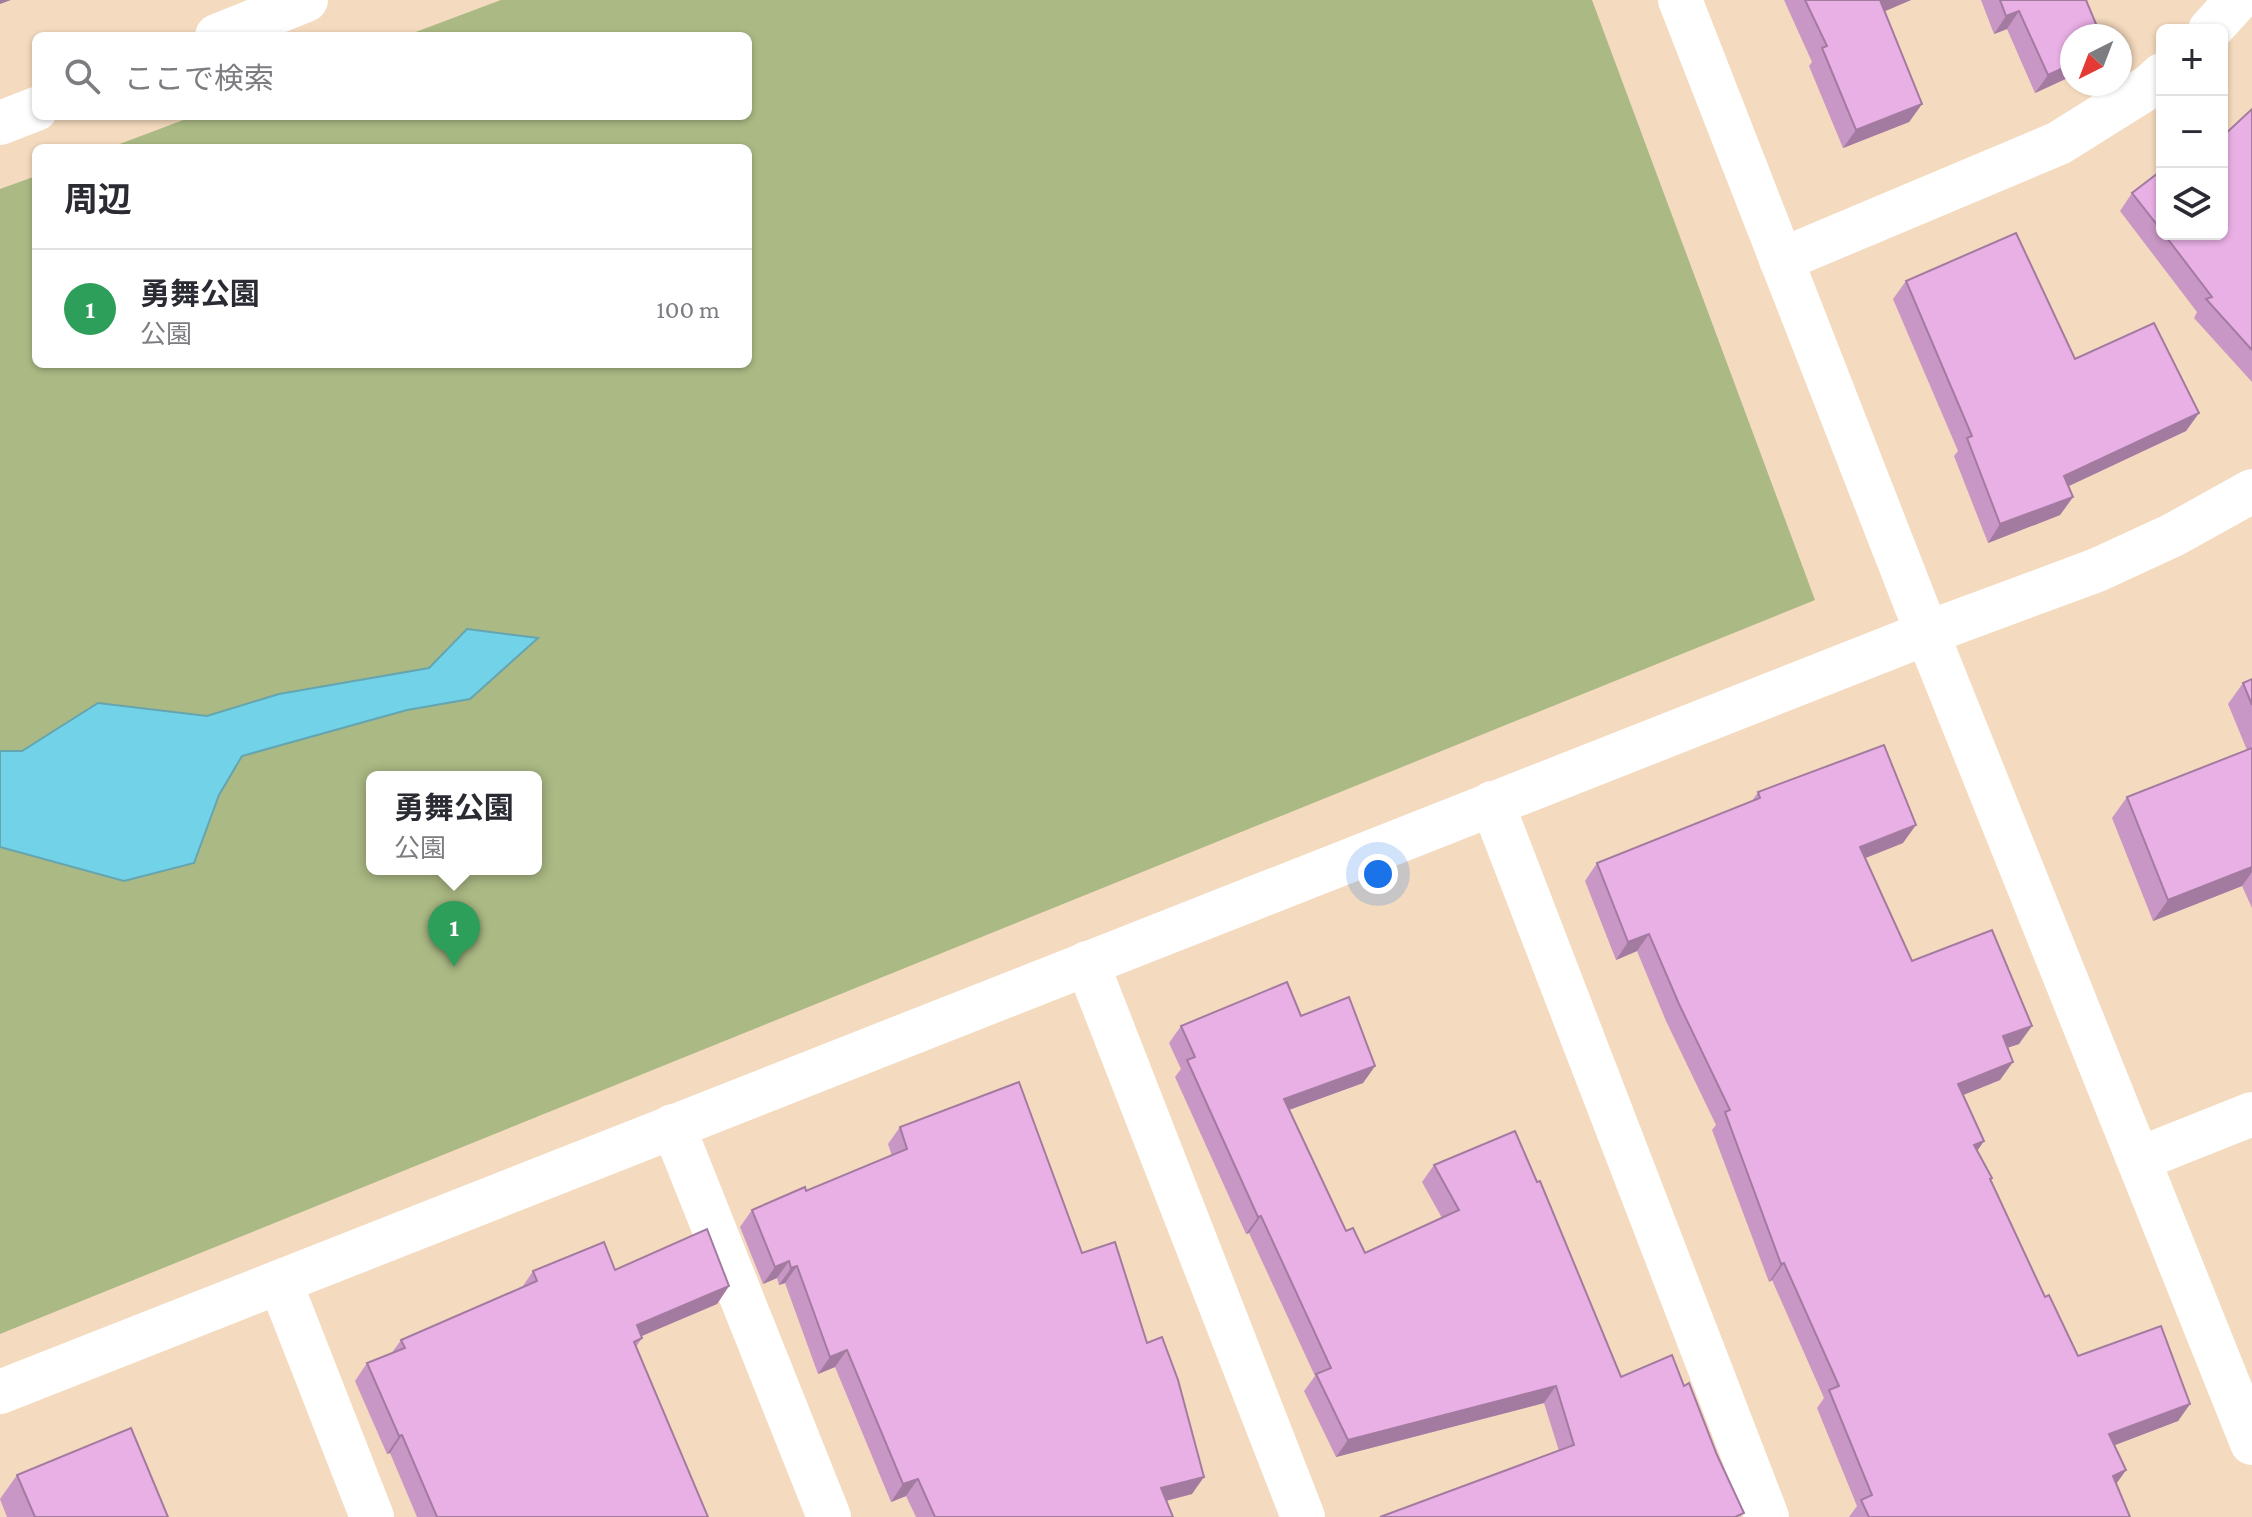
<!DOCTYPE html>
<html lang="ja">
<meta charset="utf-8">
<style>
:root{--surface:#fff;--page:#f7f7f7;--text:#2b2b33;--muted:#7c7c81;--line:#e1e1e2;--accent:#db2777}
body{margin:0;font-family:"Crimson Pro","Noto Sans JP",serif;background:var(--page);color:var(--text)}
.controls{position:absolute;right:24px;top:24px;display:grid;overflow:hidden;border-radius:12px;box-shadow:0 2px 6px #0004}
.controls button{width:72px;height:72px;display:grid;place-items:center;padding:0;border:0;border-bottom:2px solid var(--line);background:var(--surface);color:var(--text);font:40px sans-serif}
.compass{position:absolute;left:2060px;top:24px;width:72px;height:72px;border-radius:50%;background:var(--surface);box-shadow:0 2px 6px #0004;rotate:222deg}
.you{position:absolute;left:1378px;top:874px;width:28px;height:28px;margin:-20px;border:6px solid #fff;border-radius:50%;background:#1a73e8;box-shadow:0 0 0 12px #1a73e833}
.badge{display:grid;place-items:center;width:52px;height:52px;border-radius:50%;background:var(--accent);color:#fff;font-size:26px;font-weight:700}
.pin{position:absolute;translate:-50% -66px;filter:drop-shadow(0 2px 4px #0008)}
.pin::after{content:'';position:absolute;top:42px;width:28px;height:24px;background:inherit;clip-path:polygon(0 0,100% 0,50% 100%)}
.popup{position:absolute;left:366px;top:771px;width:176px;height:104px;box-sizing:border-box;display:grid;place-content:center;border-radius:12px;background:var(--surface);filter:drop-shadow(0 2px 6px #0005);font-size:26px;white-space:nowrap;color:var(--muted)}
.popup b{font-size:30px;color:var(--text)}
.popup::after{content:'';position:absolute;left:50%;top:100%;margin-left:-16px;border:16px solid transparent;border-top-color:var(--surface)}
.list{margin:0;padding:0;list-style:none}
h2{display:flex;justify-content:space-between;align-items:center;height:104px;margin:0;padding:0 32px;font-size:34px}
h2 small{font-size:26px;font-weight:400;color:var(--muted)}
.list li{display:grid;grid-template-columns:52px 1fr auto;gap:24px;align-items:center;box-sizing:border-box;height:120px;padding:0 32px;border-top:2px solid var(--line)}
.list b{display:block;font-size:30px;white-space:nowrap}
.list p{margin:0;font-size:26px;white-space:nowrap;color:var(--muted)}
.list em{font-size:26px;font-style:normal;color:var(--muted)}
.icon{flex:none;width:44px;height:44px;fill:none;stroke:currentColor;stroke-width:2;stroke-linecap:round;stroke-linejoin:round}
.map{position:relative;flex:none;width:2252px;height:1517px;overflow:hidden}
.search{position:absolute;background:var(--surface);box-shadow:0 2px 6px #0004;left:32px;top:32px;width:720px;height:88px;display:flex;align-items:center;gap:20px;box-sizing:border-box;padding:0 28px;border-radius:12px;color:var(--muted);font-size:30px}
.panel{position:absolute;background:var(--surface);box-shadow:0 2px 6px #0004;left:32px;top:144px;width:720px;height:224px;border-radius:12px}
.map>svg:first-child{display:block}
.green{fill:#abb984;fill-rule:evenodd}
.water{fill:#72d3e8;stroke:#64a5b0;stroke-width:2}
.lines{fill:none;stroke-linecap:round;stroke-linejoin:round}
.street{stroke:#fff;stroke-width:44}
.secondary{stroke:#fff;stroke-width:44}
.wall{fill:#c897c5}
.shaded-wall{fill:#a37ba0}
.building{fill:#e9b0e5;stroke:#a37ba0;stroke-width:2}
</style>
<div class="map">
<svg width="2252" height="1517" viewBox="0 0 2252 1517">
<rect width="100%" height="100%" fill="#f4dabe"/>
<path class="green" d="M501 0H1592L1815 600 0 1334V189L36 176V364H748V148H109L194 116H748V36H405ZM372 777H536V869H372Z"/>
<path class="water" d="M467 629 538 638 470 699 407 710 242 756 219 795 194 863 124 881 0 847V751H22L98 703 207 716 279 694 429 668Z"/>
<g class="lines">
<g class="street">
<path d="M2210 30 2237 0"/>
<path d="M217 36 306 0"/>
<path d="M0 123 36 109"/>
<path d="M1781 260 2059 143 2150 86 2162 75"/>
<path d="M1492 803 1767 1517"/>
<path d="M1087 963 1303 1517"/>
<path d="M673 1126 829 1517"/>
<path d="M2139 1159 2252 1114"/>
<path d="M280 1282 372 1517"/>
</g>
<g class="secondary">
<path d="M1680 0 1927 633 2252 1443"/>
<path d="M0 1392 1927 633 2097 570 2173 535 2252 491"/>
</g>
</g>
<g class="wall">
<path d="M1784 0H1911L1884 11 1922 104 1909 122 1843 148 1809 66 1812 62Z"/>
<path d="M1981 0H2086L2072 76 2035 93 2007 29 1994 34Z"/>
<path d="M2252 109V382L2194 318 2197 312 2120 211 2132 193 2162 170V234H2222Z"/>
<path d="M1906 281 2075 359 2199 413 2186 431 2068 486 2073 497 2060 515 1988 543 1954 456 1958 451 1893 299Z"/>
<path d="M2252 679V908L2242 886 2153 921 2112 818 2127 797 2247 750 2228 704 2243 683Z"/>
<path d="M1758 792 1903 843 1865 858 1912 961 2019 1044 2007 1048 2000 1080 1963 1095 1984 1141 1977 1151 2045 1297 2078 1356 2190 1404 2178 1421 2114 1445 2126 1470 2116 1484 2130 1517H1849L1857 1506 1817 1408 1824 1398 1772 1280 1769 1282 1712 1130 1716 1125 1666 1021 1637 951 1616 960 1585 881 1597 863 1752 801Z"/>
<path d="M1301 1016 1375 1066 1363 1083 1289 1110 1346 1231 1365 1253 1442 1218 1422 1182 1434 1165 1621 1377 1684 1386 1741 1517 1559 1451 1544 1403 1336 1457 1304 1391 1315 1376 1249 1233 1246 1234 1175 1077 1181 1069 1169 1043 1181 1026Z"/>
<path d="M900 1127 1082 1253 1192 1494 1166 1501 1173 1517H916L906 1496 891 1502 835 1367 818 1374 785 1283 779 1285 777 1278 763 1284 740 1227 752 1210 806 1191 892 1156 888 1144Z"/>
<path d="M615 1270 729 1286 717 1304 642 1336V1338L636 1347 708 1517H417L390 1453 387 1454 355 1381 367 1363 391 1354 401 1340 521 1289 533 1271Z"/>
<path d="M17 1475 168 1517H7L0 1499Z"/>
</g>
<g class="shaded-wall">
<path d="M0 0H11L0 4Z"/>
<path d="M1881 0H1911L1867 19Z"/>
<path d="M2019 11 2007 29 1994 34 2006 16Z"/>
<path d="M2072 64V76L2035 93 2048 75Z"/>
<path d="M1922 104 1909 122 1843 148 1856 130Z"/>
<path d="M2199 413 2186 431 2052 494 2064 476Z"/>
<path d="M2073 497 2060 515 1988 543 2000 524Z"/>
<path d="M1916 825 1903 843 1848 865 1860 847Z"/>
<path d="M2252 867V872L2242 886 2153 921 2168 900Z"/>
<path d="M1649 934 1637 951 1616 960 1628 942Z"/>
<path d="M2032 1026 2019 1044 1991 1053 2003 1036Z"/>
<path d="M2013 1062 2000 1080 1946 1102 1958 1084Z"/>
<path d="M1375 1066 1363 1083 1272 1116 1284 1099Z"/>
<path d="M1984 1141 1972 1158 1974 1145Z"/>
<path d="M1261 1216 1249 1233 1246 1234 1258 1217Z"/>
<path d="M789 1261 777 1278 763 1284 775 1267Z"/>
<path d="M1784 1263 1772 1280 1769 1282 1781 1264Z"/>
<path d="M797 1266 785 1283 779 1285 791 1268Z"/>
<path d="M729 1286 717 1304 625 1343 637 1325Z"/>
<path d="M847 1350 835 1367 818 1374 830 1357Z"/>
<path d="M1556 1386 1544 1403 1336 1457 1348 1440Z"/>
<path d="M2190 1404 2178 1421 2097 1452 2109 1434Z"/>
<path d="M402 1435 390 1453 387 1454 399 1436Z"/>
<path d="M2126 1470 2114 1487 2113 1476Z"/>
<path d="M1204 1477 1192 1494 1149 1505 1161 1488Z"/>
<path d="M918 1479 906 1496 891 1502 903 1484Z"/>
</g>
<g class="building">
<path d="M1805 0H1881H1880L1922 104 1856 130 1822 48 1827 46Z"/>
<path d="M2000 0H2086L2101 36H2072V64L2048 75 2019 11 2006 16Z"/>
<path d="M2252 109V350L2206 299 2212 297 2164 234H2222V137Z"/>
<path d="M2162 170V231L2132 193Z"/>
<path d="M2016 233 2075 359 2154 323 2199 413 2064 476 2073 497 2000 524 1967 438 1972 436 1906 281Z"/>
<path d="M2252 679V705L2243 683Z"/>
<path d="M1884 745 1916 825 1860 847 1912 961 1992 930 2032 1026 2003 1036 2013 1062 1958 1084 1984 1141 1974 1145 1992 1178 1990 1179 2045 1297 2049 1295 2078 1356 2161 1326 2190 1404 2109 1434 2126 1470 2113 1476 2130 1517H1869L1861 1500 1872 1495 1829 1390 1839 1386 1784 1263 1781 1264 1725 1112 1730 1110 1679 1004 1649 934 1628 942 1597 863 1760 798 1758 792Z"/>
<path d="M2252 748V867L2168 900 2127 797Z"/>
<path d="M1287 982 1301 1016 1349 997 1375 1066 1284 1099 1346 1231 1353 1228 1365 1253 1459 1210 1434 1165 1515 1131 1537 1182 1540 1181 1621 1377 1672 1355 1684 1386 1689 1383 1717 1455 1744 1513 1735 1517H1380L1574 1445 1556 1386 1348 1440 1316 1374 1331 1368 1261 1216 1258 1217 1187 1060 1195 1057 1181 1026Z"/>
<path d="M1019 1082 1082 1253 1115 1242 1147 1343 1162 1337 1178 1380 1204 1477 1161 1488 1173 1517H935L918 1479 903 1484 847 1350 830 1357 797 1266 791 1268 789 1261 775 1267 752 1210 805 1187 806 1191 907 1149 900 1127Z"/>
<path d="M707 1229 729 1286 637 1325 642 1338 634 1342 708 1517H437L402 1435 399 1436 367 1363 405 1348 401 1340 537 1281 533 1271 604 1242 615 1270Z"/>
<path d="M131 1428 168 1517H35L17 1475Z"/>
</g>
</svg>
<div class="controls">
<button>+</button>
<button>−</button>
<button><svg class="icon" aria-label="layers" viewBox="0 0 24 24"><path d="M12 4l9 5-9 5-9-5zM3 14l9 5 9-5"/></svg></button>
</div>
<svg class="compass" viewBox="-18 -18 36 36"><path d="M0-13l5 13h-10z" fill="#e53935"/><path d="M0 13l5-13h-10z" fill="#7c7c81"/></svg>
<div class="you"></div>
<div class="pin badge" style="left:454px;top:967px;background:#2e9e5b">1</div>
<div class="popup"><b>勇舞公園</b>公園</div>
<div class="search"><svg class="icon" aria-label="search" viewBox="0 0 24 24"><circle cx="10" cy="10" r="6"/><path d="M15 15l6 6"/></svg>ここで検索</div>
<section class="panel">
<h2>周辺<small></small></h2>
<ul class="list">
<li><span class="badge" style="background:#2e9e5b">1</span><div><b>勇舞公園</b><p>公園</p></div><em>100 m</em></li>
</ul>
</section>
</div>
